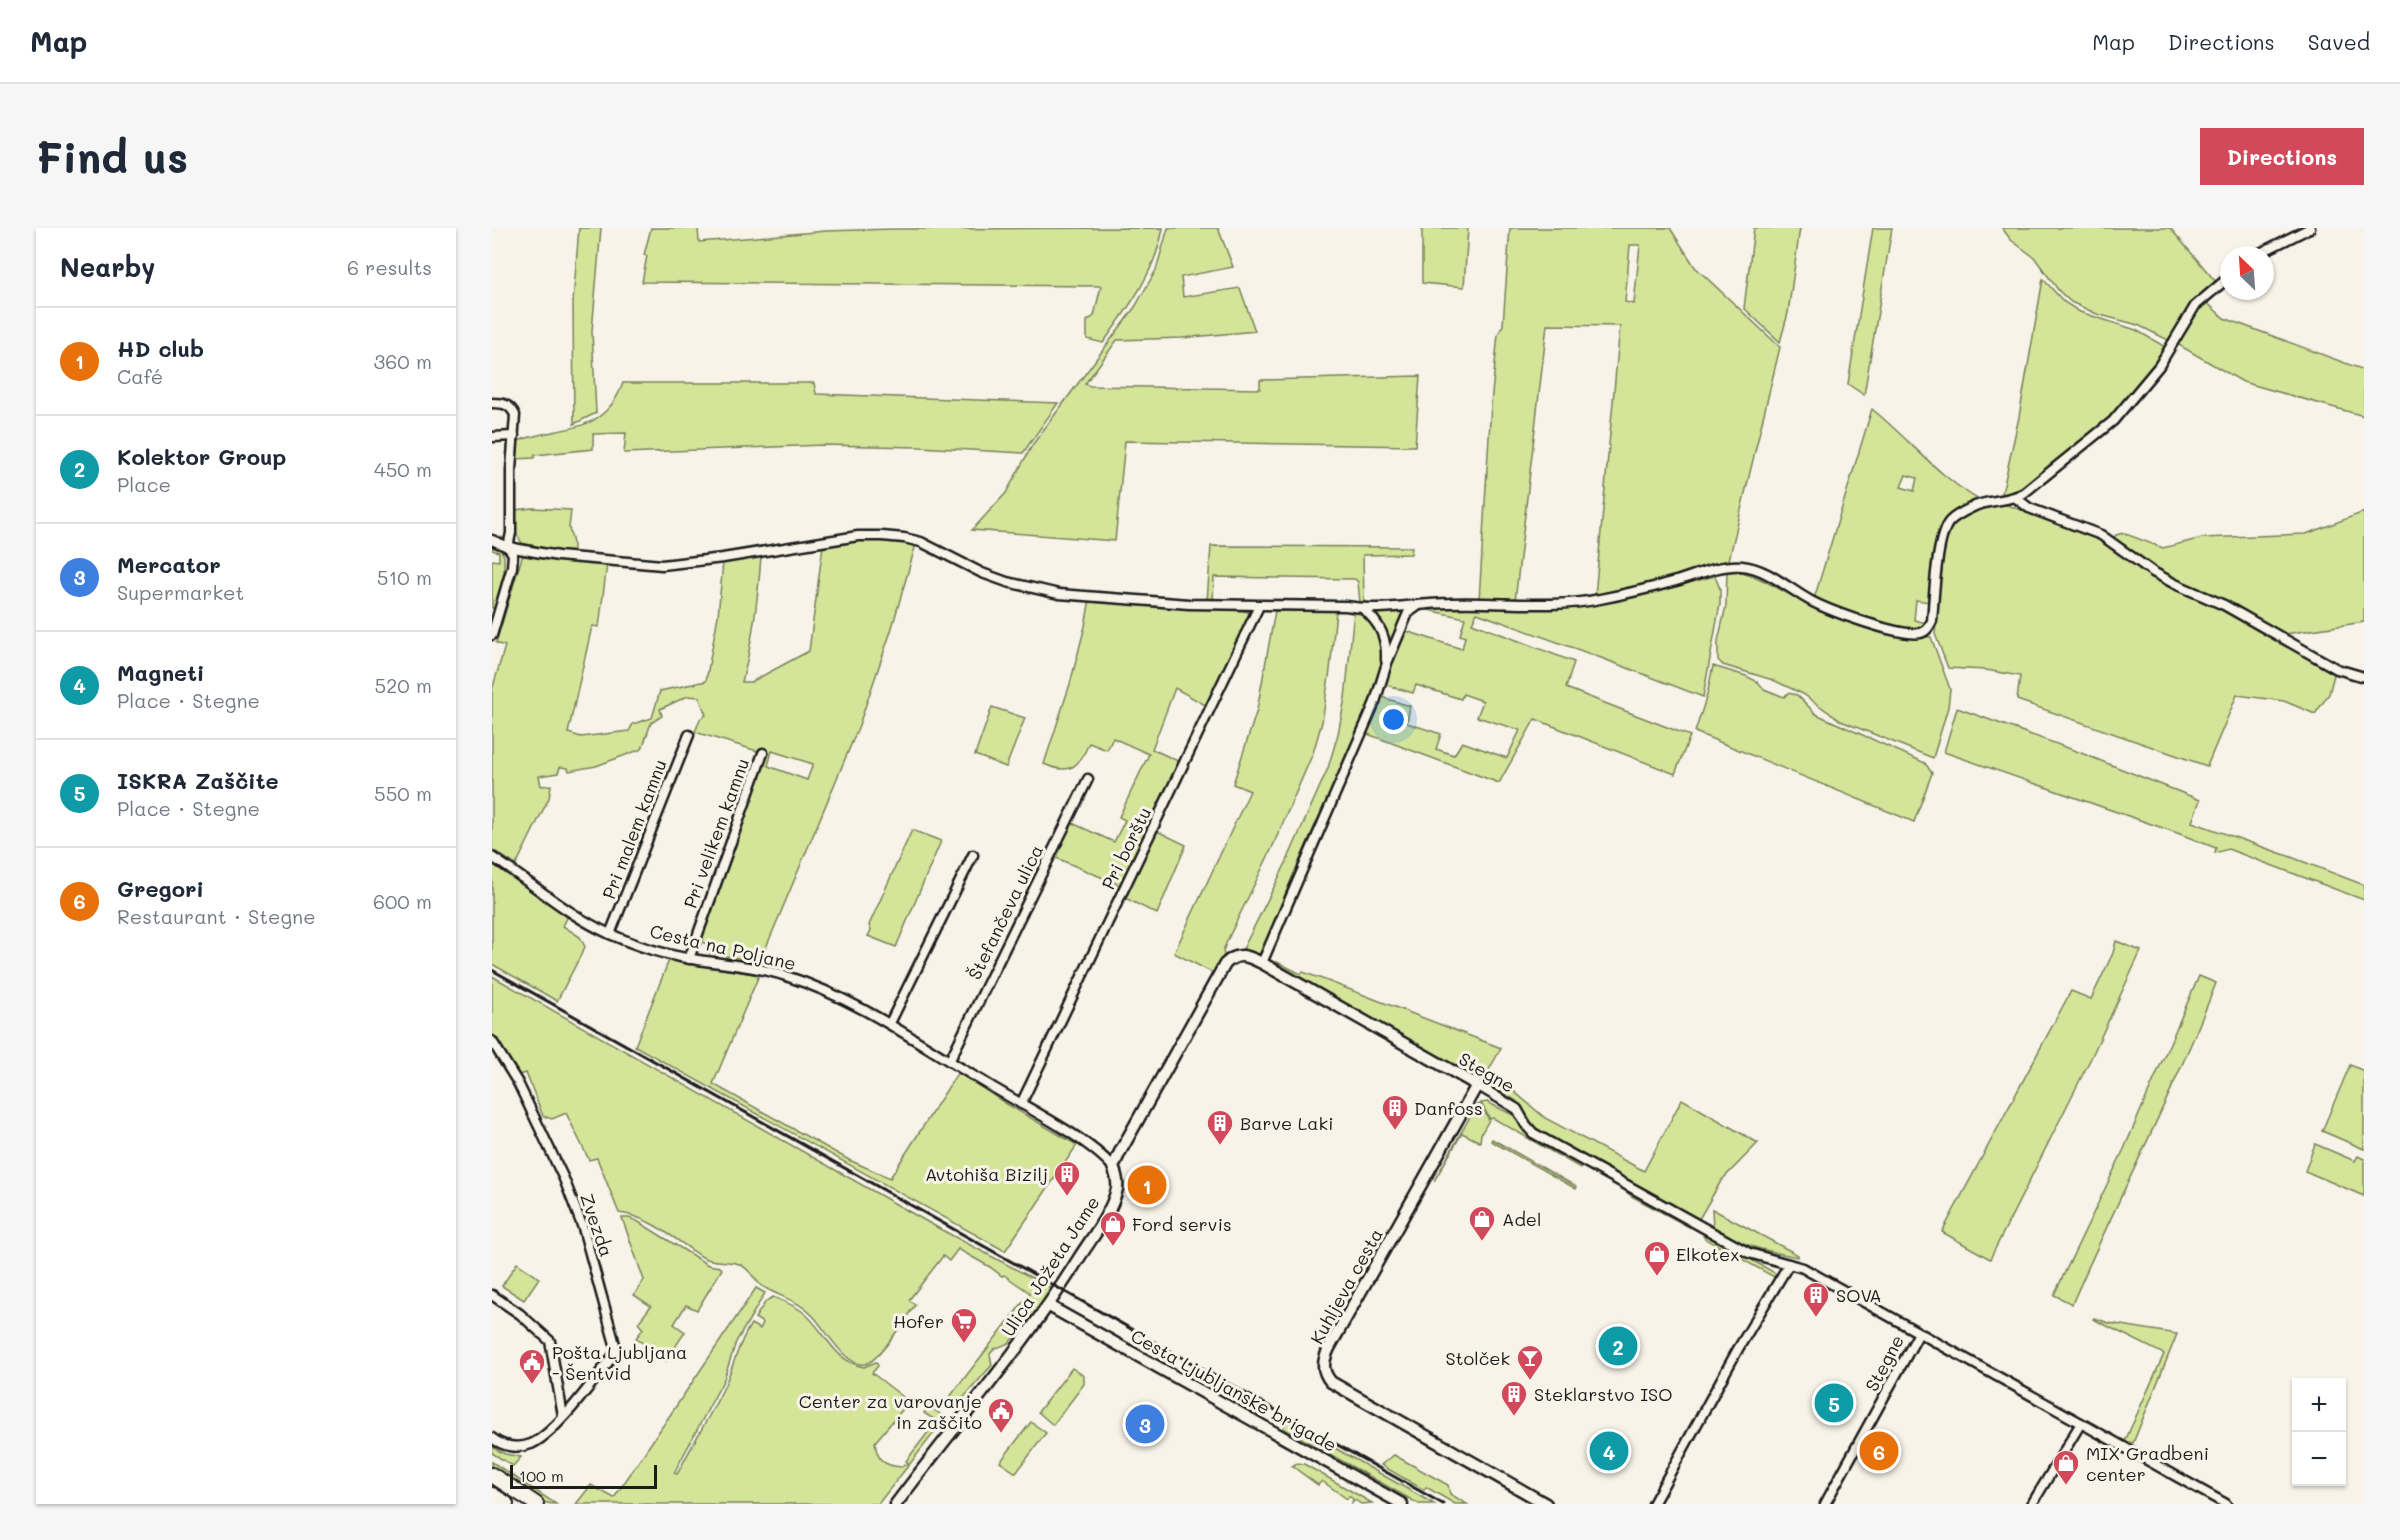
<!DOCTYPE html>
<meta charset="utf-8">
<style>
:root{--surface:#fff;--page:#f6f6f7;--text:#1f2937;--muted:#747a83;--line:#e0e1e3;--accent:#d1495b}
body{margin:0;font-family:Mali,sans-serif;background:var(--page);color:var(--text)}
.controls{position:absolute;right:18px;bottom:18px;display:grid;overflow:hidden;border-radius:0px;box-shadow:0 2px 4px #0004}
.controls button{width:54px;height:54px;display:grid;place-items:center;padding:0;border:0;border-bottom:2px solid var(--line);background:var(--surface);color:var(--text);font:30px sans-serif}
.compass{position:absolute;left:1728px;top:18px;width:54px;height:54px;border-radius:50%;background:var(--surface);box-shadow:0 2px 4px #0004;rotate:335deg}
.scale{position:absolute;left:18px;bottom:15px;width:147px;box-sizing:border-box;padding-left:6px;border:3px solid #1c1c1c;border-top:0;font-size:16px;line-height:21px;white-space:nowrap;color:#1c1c1c;-webkit-text-stroke:4px #f7f3e8;paint-order:stroke}
.you{position:absolute;left:902px;top:492px;width:21px;height:21px;margin:-15px;border:4px solid #fff;border-radius:50%;background:#1a73e8;box-shadow:0 0 0 9px #1a73e833}
.badge{display:grid;place-items:center;width:39px;height:39px;border-radius:50%;background:var(--accent);color:#fff;font-size:20px;font-weight:700}
.pin{position:absolute;translate:-50% -50%;border:3px solid #fff;box-shadow:0 2px 6px #0006}
.list{margin:0;padding:0;list-style:none}
h2{display:flex;justify-content:space-between;align-items:center;height:78px;margin:0;padding:0 24px;font-size:26px}
h2 small{font-size:20px;font-weight:400;color:var(--muted)}
.list li{display:grid;grid-template-columns:39px 1fr auto;gap:18px;align-items:center;box-sizing:border-box;height:108px;padding:0 24px;border-top:2px solid var(--line)}
.list b{display:block;font-size:22px;white-space:nowrap}
.list p{margin:0;font-size:20px;white-space:nowrap;color:var(--muted)}
.list em{font-size:20px;font-style:normal;color:var(--muted)}
.map{position:relative;flex:none;width:1872px;height:1276px;overflow:hidden;border-radius:0px}
header{display:flex;align-items:center;gap:36px;box-sizing:border-box;height:84px;padding:0 30px;background:var(--surface);border-bottom:2px solid var(--line)}
header strong{font-size:28px}
nav{display:flex;gap:33px;margin-inline-start:auto;font-size:21px}
.intro{display:flex;align-items:center;justify-content:space-between;box-sizing:border-box;height:144px;padding:0 36px}
h1{margin:0;font-size:42px}
.button{padding:15px 27px;border-radius:0px;background:var(--accent);color:#fff;font-size:21px;font-weight:700}
main{display:flex;gap:36px;padding:0 36px}
aside{flex:1;background:var(--surface);border-radius:0px;box-shadow:0 2px 4px #0004}
.map>svg:first-child{display:block}
.green{fill:#d4e599;stroke:#78805a;stroke-width:1.5;fill-rule:evenodd}
.lines{fill:none;stroke-linecap:round;stroke-linejoin:round}
.minor-casing{stroke:#1c1c1c;stroke-width:13}
.tertiary-casing{stroke:#1c1c1c;stroke-width:15}
.primary-casing{stroke:#1c1c1c;stroke-width:18}
.minor{stroke:#f7f3e8;stroke-width:8}
.tertiary{stroke:#f7f3e8;stroke-width:10}
.primary{stroke:#f7f3e8;stroke-width:14}
.rail{stroke:#1c1c1c;stroke-width:3}
.labels{text-anchor:middle;dominant-baseline:central;stroke-width:6;stroke-linejoin:round;paint-order:stroke}
.street-label{font-size:18px;fill:#1c1c1c;stroke:#f7f3e8}
.poi-label{font-size:18px;fill:#1c1c1c;stroke:#f7f3e8;text-anchor:start}
</style>
<header>
<strong>Map</strong>
<nav><a>Map</a><a>Directions</a><a>Saved</a></nav>
</header>
<div class="intro"><h1>Find us</h1><a class="button">Directions</a></div>
<main>
<aside>
<h2>Nearby<small>6 results</small></h2>
<ul class="list">
<li><span class="badge" style="background:#e8710a">1</span><div><b>HD club</b><p>Café</p></div><em>360 m</em></li>
<li><span class="badge" style="background:#0f9aa8">2</span><div><b>Kolektor Group</b><p>Place</p></div><em>450 m</em></li>
<li><span class="badge" style="background:#3f7fe0">3</span><div><b>Mercator</b><p>Supermarket</p></div><em>510 m</em></li>
<li><span class="badge" style="background:#0f9aa8">4</span><div><b>Magneti</b><p>Place · Stegne</p></div><em>520 m</em></li>
<li><span class="badge" style="background:#0f9aa8">5</span><div><b>ISKRA Zaščite</b><p>Place · Stegne</p></div><em>550 m</em></li>
<li><span class="badge" style="background:#e8710a">6</span><div><b>Gregori</b><p>Restaurant · Stegne</p></div><em>600 m</em></li>
</ul>
</aside>
<div class="map">
<svg width="1872" height="1276" viewBox="0 0 1872 1276">
<rect width="100%" height="100%" fill="#f7f3e8"/>
<filter id="ink" filterUnits="userSpaceOnUse"><feTurbulence type="fractalNoise" baseFrequency=".0167" numOctaves="2"/><feDisplacementMap in="SourceGraphic" scale="12" xChannelSelector="R" yChannelSelector="G"/><feConvolveMatrix kernelMatrix="1 2 1 2 8 2 1 2 1" color-interpolation-filters="sRGB"/></filter>
<g filter="url(#ink)">
<g class="green">
<path d="M87 0H109L100 103 104 185 82 196 81 74Z"/>
<path d="M159 0H206L207 14 334 3 402 1 671 0C663 45 637 79 611 115L595 111V93L602 88 609 58 150 54 155 28 152 27Z"/>
<path d="M676 0H726L741 39 689 49 691 69 748 60 763 103 690 110 625 112 593 156 598 158 768 161V152L928 148 923 218 633 213 623 313 480 302 514 265 541 216 643 79 664 42Z"/>
<path d="M930 0H976L972 59 930 55Z"/>
<path d="M1018 0H1178L1203 39 1288 119 1236 336 1156 357 1103 368 1128 98 1055 97 1023 373H987L999 176 1006 106 1011 97ZM1138 17H1148L1142 76 1133 74Z"/>
<path d="M1262 0H1308L1296 85 1288 114 1252 80Z"/>
<path d="M1381 0H1400L1372 167 1356 156Z"/>
<path d="M1510 0H1678L1725 55 1681 112H1676L1646 97 1605 86 1579 74 1567 63 1542 29 1519 12Z"/>
<path d="M1551 51 1572 74 1588 84 1644 102 1675 120 1655 148 1614 196 1525 266 1509 270 1527 189Z"/>
<path d="M1713 73 1732 90 1872 142V188L1751 154 1685 116 1705 82Z"/>
<path d="M131 155H322L324 166 566 175 531 225 427 219 331 217 132 225 134 205 101 206V221L43 227 42 230 23 231 26 213C69 197 112 208 131 155Z"/>
<path d="M1380 181C1417 211 1446 248 1487 272L1454 292 1438 374 1424 372 1422 392 1435 395 1430 402 1423 404 1368 389 1322 371ZM1414 247 1425 250 1422 263 1409 259Z"/>
<path d="M1512 276 1608 309 1685 361 1730 379 1843 443 1837 466 1823 486 1792 473 1745 467 1715 538 1525 472 1528 448 1494 442 1456 440 1443 406 1451 316 1458 298 1469 287Z"/>
<path d="M40 280 79 282 77 300 81 315V326L30 315 22 301 23 282Z"/>
<path d="M1872 284V394L1793 406 1791 409 1684 354 1620 312 1624 307 1631 305 1671 320 1710 310 1814 306Z"/>
<path d="M374 312H407L424 316 399 403 366 500 268 734 217 725 218 718 206 712 272 525 203 504 208 491 214 487 207 469 196 468 168 481 170 488 159 495 150 521 104 538 77 543 76 540 68 539 66 545 47 548 49 558 59 557 57 570 24 637 0 621V462L13 418 4 415 30 329 37 326 115 336 107 399 100 398 76 505 89 509 137 503 141 496 160 490 168 463 214 453 226 388 231 334 269 328C266 371 261 412 250 454H259L317 423 331 318ZM280 523 321 536 315 552 276 538Z"/>
<path d="M719 318 920 319 919 326 871 327 872 375H868L866 354 863 351 722 349 721 373H715Z"/>
<path d="M0 319 9 322 12 328V345L2 381 0 380V332L7 333V324L0 322Z"/>
<path d="M1243 343C1272 348 1289 365 1315 374 1350 387 1386 397 1422 408L1439 409 1458 461 1456 479 1441 530 1349 493 1311 466 1281 452 1231 437 1226 432V413L1234 378 1235 344Z"/>
<path d="M1223 348 1228 361V376L1211 469 1112 431 985 385 980 395 1082 434 1074 460 1198 508 1183 546 1043 491 1007 555 873 505 889 469 918 478 915 495 949 506 944 521 962 527 970 514 1015 530 1028 502 985 489 991 473 971 466 969 471 924 457 921 465 891 456 911 402 970 421 973 409 968 407 973 390 931 381V379L1075 380 1149 367Z"/>
<path d="M598 371 751 383 756 384 758 388 715 478 683 460 660 521 688 534V537L630 658 562 629 578 594 622 614 633 592 627 589 657 526 621 510 615 522 597 515C587 540 577 547 552 536L578 456 593 398Z"/>
<path d="M919 378 899 414 881 385V381Z"/>
<path d="M783 383H844L838 442 830 494 821 525 780 620 735 713 731 723 732 727 721 745 682 725 758 563 741 556 765 482Z"/>
<path d="M862 383C882 388 892 410 890 429 886 472 862 511 845 549 819 606 793 663 771 722L767 726 751 721 794 635 836 540 846 506 853 470Z"/>
<path d="M1221 438 1254 448 1266 454 1272 461 1292 469 1296 465 1305 467 1324 486 1433 535 1440 545 1422 594 1203 504 1215 467Z"/>
<path d="M500 479 533 490 514 539 483 527Z"/>
<path d="M1465 480 1584 523 1708 572 1700 594 1799 629 1872 657V672L1736 621 1723 625 1724 620 1688 606 1452 524Z"/>
<path d="M420 602 449 613 404 719 376 708 379 702 377 697Z"/>
<path d="M665 603 694 617 665 686 633 670Z"/>
<path d="M0 635 76 688 71 698 88 709 93 719 65 773 0 736Z"/>
<path d="M1624 713 1649 723 1599 830 1498 1031 1450 1004 1579 763 1599 771 1621 725Z"/>
<path d="M177 732 267 747 221 856 357 932 398 950 466 844 513 875 585 917 513 1023 143 818Z"/>
<path d="M785 734 809 746 811 744 833 752 1009 820 997 842 1053 890 1152 943 1190 871 1266 915 1229 953 1207 991 1048 903C1036 895 1034 881 1023 872L785 736Z"/>
<path d="M0 748 448 1001 561 1061 541 1090 539 1088 517 1115 502 1121 498 1126 500 1137 466 1176 457 1170 538 1065 512 1047 510 1048 498 1039 466 1021 457 1033 451 1028 417 1072 423 1077C413 1090 388 1133 373 1136 353 1139 333 1100 321 1088 307 1072 287 1069 270 1058 262 1052 258 1040 247 1036 236 1032 224 1035 212 1030 186 1014 158 988 127 985L105 930 97 932 74 885 60 891 51 888 34 845 26 847 14 826 0 808Z"/>
<path d="M1707 748 1724 755C1682 864 1627 968 1580 1076L1562 1067 1632 921Z"/>
<path d="M1858 837 1872 843V921L1830 903Z"/>
<path d="M995 874 1025 889 1032 904 1091 939 1088 940 1001 890 998 891 989 875Z"/>
<path d="M988 876 997 892 989 906 988 914 970 905 942 953 984 878Z"/>
<path d="M1000 911 1085 959 1084 961 999 913Z"/>
<path d="M1823 916 1863 933 1866 928 1872 931V968L1813 943Z"/>
<path d="M1131 961 1196 997 1197 999 1139 968Z"/>
<path d="M1220 981 1306 1027V1029C1275 1023 1247 1018 1221 999Z"/>
<path d="M130 990H137L145 993 216 1037 228 1039 230 1041 205 1082 194 1077 182 1096 193 1104 174 1133 144 1110 151 1101 146 1095 159 1078 142 1067 152 1052Z"/>
<path d="M1214 1006 1283 1045 1284 1048 1282 1049 1215 1012 1211 1008Z"/>
<path d="M25 1035 47 1050 32 1072 10 1058Z"/>
<path d="M264 1060 273 1065 244 1114 232 1151 182 1245 185 1246 187 1243C202 1212 222 1183 235 1152 243 1133 247 1114 259 1096L268 1101 271 1095 263 1090 274 1073 281 1069C291 1073 302 1077 311 1084 333 1101 340 1133 372 1139L384 1134 386 1138 380 1145 415 1172 409 1179 411 1181 383 1214C385 1231 390 1238 410 1239L412 1236 416 1238 386 1276H84L99 1257 122 1270Z"/>
<path d="M1602 1090 1617 1095 1685 1106 1641 1215 1633 1213 1672 1126 1601 1091Z"/>
<path d="M580 1140 592 1148V1156L561 1197 546 1184Z"/>
<path d="M437 1178 452 1189 449 1196 432 1185Z"/>
<path d="M795 1193 942 1276H927L791 1200Z"/>
<path d="M444 1194 448 1197 417 1237 414 1233Z"/>
<path d="M539 1194 554 1205 524 1245 508 1234Z"/>
<path d="M0 1219 13 1226 29 1229 21 1238 0 1225Z"/>
<path d="M902 1227 956 1257 958 1266 975 1276H963L934 1259 932 1262 889 1237Z"/>
<path d="M0 1234 64 1276C41 1276 19 1254 0 1241Z"/>
<path d="M805 1235 812 1236 880 1275 869 1276 863 1272 860 1275 861 1271 857 1268 855 1271 830 1253 826 1257 800 1238Z"/>
</g>
<g class="lines">
<g class="minor-casing">
<g id="minor">
<path d="M1764 27 1818 0"/>
<path d="M0 175C11 175 18 176 23 187L19 242V305L16 319"/>
<path d="M0 209 22 208"/>
<path d="M1524 270 1537 280 1609 307 1661 344 1683 356 1732 377 1845 441 1872 449"/>
<path d="M0 312 16 319 21 326 20 339 0 407"/>
<path d="M16 319 66 328 170 337 231 330 366 308H390L412 310 429 314 490 345 515 354 567 366 697 376 854 378C888 384 924 375 958 375 1009 373 1058 381 1108 371 1134 366 1159 360 1184 353 1204 347 1229 336 1250 338 1275 340 1298 362 1319 373 1338 383 1408 409 1428 405 1434 404 1437 399 1440 393 1442 371 1444 307 1458 293 1465 286 1475 282 1483 278 1499 271 1516 274 1532 265L1621 193 1667 138 1703 78 1737 49"/>
<path d="M871 381C888 395 895 410 894 432"/>
<path d="M0 629C39 654 75 687 118 706 143 717 173 727 200 731 231 736 264 738 294 748 369 772 430 818 497 857 533 879 595 909 621 939"/>
<path d="M118 706 197 507"/>
<path d="M197 731 271 525"/>
<path d="M770 735 883 474 895 435 916 385 927 377"/>
<path d="M398 795 481 627"/>
<path d="M0 813 26 855 72 951 91 1000 124 1120 122 1127C103 1150 65 1205 39 1216 26 1221 11 1219 0 1210"/>
<path d="M458 832 596 551"/>
<path d="M985 857 1025 881 1034 897 1041 905 1257 1025 1311 1040 1734 1276"/>
<path d="M529 876 767 378"/>
<path d="M0 1067 28 1086 58 1113 71 1188"/>
<path d="M1161 1276 1246 1121 1297 1036"/>
<path d="M1333 1276 1427 1105"/>
<path d="M1540 1276 1589 1195"/>
</g>
</g>
<g class="tertiary-casing">
<g id="tertiary">
<path d="M557 1078 910 1276"/>
<path d="M404 1276C465 1194 533 1117 587 1030 601 1008 619 986 625 961 626 954 624 946 621 939L628 924 733 736C746 723 756 728 770 735L985 857 837 1120C831 1133 829 1142 839 1154L1054 1276"/>
</g>
</g>
<g class="primary-casing">
<g id="primary">
<path d="M0 1247 44 1276"/>
<path d="M0 1267 14 1276"/>
</g>
</g>
<use href="#minor" class="minor"/>
<use href="#tertiary" class="tertiary"/>
<use href="#primary" class="primary"/>
<path class="rail" d="M0 742 951 1276"/>
</g>
</g>
<defs>
<g id="building-pin" transform="scale(1.35)"><path d="M0 17L-7.5 6A9.5 9.5 0 1 1 7.5 6Z" fill="#d1495b" stroke="#f7f3e8"/><path d="M-4-6H4V6H1V3H-1V6H-4ZM-2.5-4.3h1.7v1.8h-1.7ZM.8-4.3h1.7v1.8H.8ZM-2.5-1h1.7V.8h-1.7ZM.8-1h1.7V.8H.8Z" fill="#fff"/></g>
<g id="shop-pin" transform="scale(1.35)"><path d="M0 17L-7.5 6A9.5 9.5 0 1 1 7.5 6Z" fill="#d1495b" stroke="#f7f3e8"/><path d="M-5-2.5h2.3a2.7 3.5 0 0 1 5.4 0H5L5.5 6h-11ZM-1.5-2.5h3a1.5 2.3 0 0 0-3 0Z" fill="#fff"/></g>
<g id="supermarket-pin" transform="scale(1.35)"><path d="M0 17L-7.5 6A9.5 9.5 0 1 1 7.5 6Z" fill="#d1495b" stroke="#f7f3e8"/><path d="M-6-5.5h2.5l.6 2H6L4.5 2H-2.5L-4.4-4H-6ZM-1.5 3.2a1.3 1.3 0 1 0 .1 0ZM3 3.2a1.3 1.3 0 1 0 .1 0Z" fill="#fff"/></g>
<g id="bar-pin" transform="scale(1.35)"><path d="M0 17L-7.5 6A9.5 9.5 0 1 1 7.5 6Z" fill="#d1495b" stroke="#f7f3e8"/><path d="M-6-5H6L.8 .8V4.5H3.5V6h-7V4.5H-.8V.8Z" fill="#fff"/></g>
<g id="civic-pin" transform="scale(1.35)"><path d="M0 17L-7.5 6A9.5 9.5 0 1 1 7.5 6Z" fill="#d1495b" stroke="#f7f3e8"/><path d="M-.6-6.5H3V-4.5H.6V-3L4-1V1h2V6H-6V1h2V-1L-.6-3ZM-1.2 2.5V6h2.4V2.5Z" fill="#fff"/></g>
</defs>
<g fill-rule="evenodd">
<use href="#building-pin" x="903" y="880"/>
<use href="#building-pin" x="728" y="895"/>
<use href="#building-pin" x="575" y="946"/>
<use href="#shop-pin" x="990" y="991"/>
<use href="#shop-pin" x="621" y="996"/>
<use href="#shop-pin" x="1165" y="1026"/>
<use href="#building-pin" x="1324" y="1067"/>
<use href="#supermarket-pin" x="472" y="1093"/>
<use href="#bar-pin" x="1038" y="1130"/>
<use href="#civic-pin" x="40" y="1134"/>
<use href="#building-pin" x="1022" y="1166"/>
<use href="#civic-pin" x="509" y="1183"/>
<use href="#shop-pin" x="1574" y="1235"/>
</g>
<g class="labels">
<g class="street-label">
<text transform="translate(142 601) rotate(-69)">Pri malem kamnu</text>
<text transform="translate(224 605) rotate(-70)">Pri velikem kamnu</text>
<text transform="translate(634 620) rotate(-64)">Pri borštu</text>
<text transform="translate(513 684) rotate(-64)">Štefančeva ulica</text>
<text transform="translate(231 719) rotate(13)">Cesta na Poljane</text>
<text transform="translate(995 844) rotate(30)">Stegne</text>
<text transform="translate(105 997) rotate(71)">Zvezda</text>
<text transform="translate(558 1038) rotate(-57)">Ulica Jožeta Jame</text>
<text transform="translate(854 1058) rotate(-61)">Kuhljeva cesta</text>
<text transform="translate(1392 1135) rotate(-62)">Stegne</text>
<text transform="translate(742 1162) rotate(29)">Cesta Ljubljanske brigade</text>
</g>
<g class="poi-label">
<text x="922" y="880">Danfoss</text>
<text x="748" y="895">Barve Laki</text>
<text x="556" y="946" text-anchor="end">Avtohiša Bizilj</text>
<text x="1010" y="991">Adel</text>
<text x="640" y="996">Ford servis</text>
<text x="1184" y="1026">Elkotex</text>
<text x="1344" y="1067">SOVA</text>
<text x="452" y="1093" text-anchor="end">Hofer</text>
<text x="60" y="1124">Pošta Ljubljana<tspan x="60" dy="21">- Šentvid</tspan></text>
<text x="1018" y="1130" text-anchor="end">Stolček</text>
<text x="1042" y="1166">Steklarstvo ISO</text>
<text x="490" y="1173" text-anchor="end">Center za varovanje<tspan x="490" dy="21">in zaščito</tspan></text>
<text x="1594" y="1225">MIX Gradbeni<tspan x="1594" dy="21">center</tspan></text>
</g>
</g>
</svg>
<div class="controls">
<button>+</button>
<button>−</button>
</div>
<svg class="compass" viewBox="-18 -18 36 36"><path d="M0-13l5 13h-10z" fill="#e53935"/><path d="M0 13l5-13h-10z" fill="#747a83"/></svg>
<div class="scale">100 m</div>
<div class="you"></div>
<div class="pin badge" style="left:655px;top:957px;background:#e8710a">1</div>
<div class="pin badge" style="left:1126px;top:1118px;background:#0f9aa8">2</div>
<div class="pin badge" style="left:653px;top:1196px;background:#3f7fe0">3</div>
<div class="pin badge" style="left:1117px;top:1223px;background:#0f9aa8">4</div>
<div class="pin badge" style="left:1342px;top:1175px;background:#0f9aa8">5</div>
<div class="pin badge" style="left:1387px;top:1223px;background:#e8710a">6</div>
</div>
</main>
